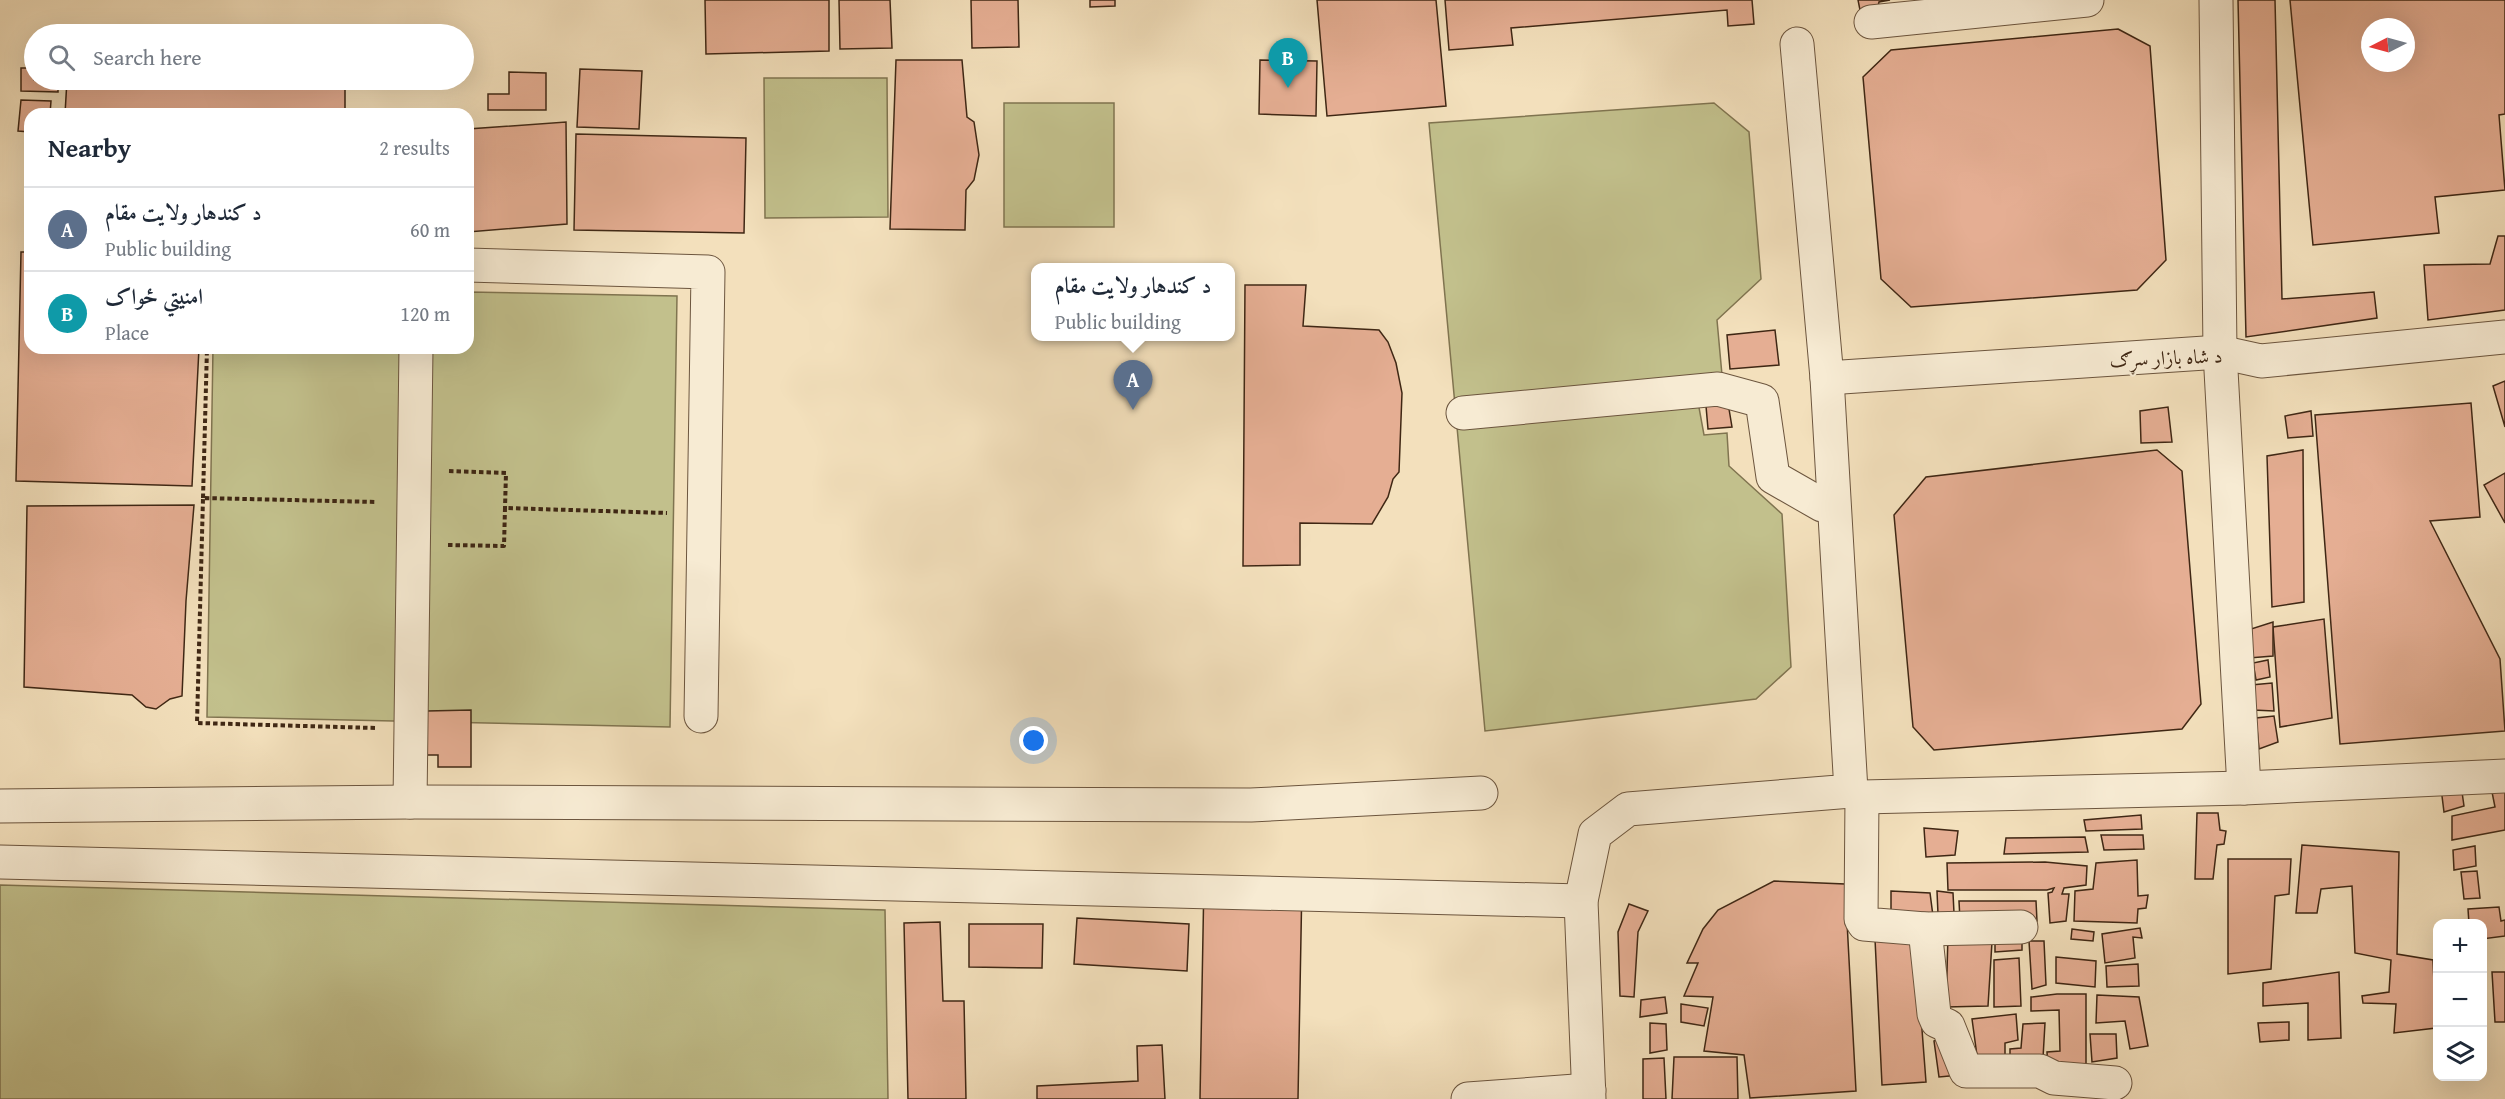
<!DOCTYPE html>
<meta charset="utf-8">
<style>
:root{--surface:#fff;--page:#f6f6f7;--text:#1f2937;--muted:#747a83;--line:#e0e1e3;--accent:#8f2418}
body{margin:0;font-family:"Gentium Book Plus",Amiri,serif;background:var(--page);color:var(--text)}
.controls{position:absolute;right:18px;bottom:18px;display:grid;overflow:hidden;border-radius:12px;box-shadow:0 6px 24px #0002}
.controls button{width:54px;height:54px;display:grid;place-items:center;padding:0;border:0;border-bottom:2px solid var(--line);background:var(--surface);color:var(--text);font:30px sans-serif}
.compass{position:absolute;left:2361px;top:18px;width:54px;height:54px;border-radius:50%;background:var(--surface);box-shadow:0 6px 24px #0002;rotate:264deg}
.you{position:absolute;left:1034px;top:741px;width:21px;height:21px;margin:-15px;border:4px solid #fff;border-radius:50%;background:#1a73e8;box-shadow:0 0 0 9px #1a73e833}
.badge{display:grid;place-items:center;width:39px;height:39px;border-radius:50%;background:var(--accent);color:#fff;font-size:20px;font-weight:700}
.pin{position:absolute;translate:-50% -50px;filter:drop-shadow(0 2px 3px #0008)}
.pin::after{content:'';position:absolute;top:32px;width:21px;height:18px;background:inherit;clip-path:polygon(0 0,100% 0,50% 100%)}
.popup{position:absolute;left:1031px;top:263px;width:204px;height:78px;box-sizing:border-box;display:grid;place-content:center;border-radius:12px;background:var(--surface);filter:drop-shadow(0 2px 4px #0005);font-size:20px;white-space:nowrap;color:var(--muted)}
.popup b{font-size:22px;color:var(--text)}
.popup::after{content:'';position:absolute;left:50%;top:100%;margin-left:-12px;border:12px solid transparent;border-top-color:var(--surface)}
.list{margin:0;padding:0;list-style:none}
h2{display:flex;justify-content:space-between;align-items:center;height:78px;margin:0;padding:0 24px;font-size:26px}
h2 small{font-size:20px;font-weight:400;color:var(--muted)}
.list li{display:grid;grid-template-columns:39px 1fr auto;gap:18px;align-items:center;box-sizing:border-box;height:84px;padding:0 24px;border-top:2px solid var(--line)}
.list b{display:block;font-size:22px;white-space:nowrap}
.list p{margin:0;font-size:20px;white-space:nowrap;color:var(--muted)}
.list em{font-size:20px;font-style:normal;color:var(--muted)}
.icon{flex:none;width:33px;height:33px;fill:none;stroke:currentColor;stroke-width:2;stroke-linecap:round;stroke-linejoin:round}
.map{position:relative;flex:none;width:2505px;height:1099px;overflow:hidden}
.search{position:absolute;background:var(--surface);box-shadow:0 6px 24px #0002;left:24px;top:24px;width:450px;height:66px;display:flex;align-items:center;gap:15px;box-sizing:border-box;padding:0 21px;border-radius:33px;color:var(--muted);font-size:22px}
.panel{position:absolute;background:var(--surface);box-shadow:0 6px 24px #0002;left:24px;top:108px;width:450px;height:246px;border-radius:18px}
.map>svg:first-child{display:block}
.green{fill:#c2c08c;stroke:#807450;stroke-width:1.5}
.building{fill:#e5ae93;stroke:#3f2714;stroke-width:1.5;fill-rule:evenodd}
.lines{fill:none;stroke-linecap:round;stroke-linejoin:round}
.minor-casing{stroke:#6c553e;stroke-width:35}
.path{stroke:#3f2714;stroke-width:4;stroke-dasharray:4.5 3;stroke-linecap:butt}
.minor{stroke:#f7ebd3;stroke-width:33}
.labels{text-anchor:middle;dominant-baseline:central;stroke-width:4.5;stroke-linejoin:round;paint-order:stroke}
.street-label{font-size:20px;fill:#3f2714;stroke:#f7ebd3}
</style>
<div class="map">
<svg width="2505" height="1099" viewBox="0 0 2505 1099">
<rect width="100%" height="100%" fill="#f3e0bc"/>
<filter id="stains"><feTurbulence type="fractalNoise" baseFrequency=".00333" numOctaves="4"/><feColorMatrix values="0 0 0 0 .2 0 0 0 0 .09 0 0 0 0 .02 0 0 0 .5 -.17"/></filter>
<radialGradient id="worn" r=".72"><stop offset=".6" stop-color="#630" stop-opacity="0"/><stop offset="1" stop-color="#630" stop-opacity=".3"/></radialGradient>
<g class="green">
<path d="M764 78H887L888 217 765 218Z"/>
<rect x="1004" y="103" width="110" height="124"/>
<path d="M1714 103 1749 132 1761 279 1717 320 1724 397 1698 402 1704 435 1727 433 1729 466 1782 514 1791 667 1756 699 1485 731 1429 123Z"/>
<path d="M468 292 677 296 670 727 207 717 213 348H468Z"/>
<path d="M0 885 885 910 888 1099H0Z"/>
</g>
<g class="building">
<path d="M705 0H829V51L706 54Z"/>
<path d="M839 0H890L892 48 840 49Z"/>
<path d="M971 0H1018L1019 47 972 48Z"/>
<path d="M1090 0H1115V6L1090 7Z"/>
<path d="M1317 0H1436L1446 106 1327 116Z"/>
<path d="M1445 0H1752L1754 24 1728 26 1727 10 1511 28 1513 45 1449 50Z"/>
<path d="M1858 0H1890L1879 2 1877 11 1860 10Z"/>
<path d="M2238 0H2275L2282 299 2374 292 2377 318 2246 337Z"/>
<path d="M2290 0H2505V114L2499 115 2505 190 2435 197 2439 233 2313 245ZM2370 27H2406V63H2370Z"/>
<path d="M2118 29 2150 46 2166 260 2137 290 1911 307 1881 279 1863 77 1891 50Z"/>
<path d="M896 60H962L967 117 974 122 979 155 974 180 966 190 965 230 890 229Z"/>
<path d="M1260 60 1317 61 1316 116 1259 114Z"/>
<path d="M21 68H34V80H58V92L21 91Z"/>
<path d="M580 69 642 71 639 129 577 127Z"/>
<path d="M509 72 546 73V110H488V94H509Z"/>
<path d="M67 80H345V114H65Z"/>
<path d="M21 100 51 101 50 114H30V132L18 131Z"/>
<path d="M566 122 567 224 468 232V129Z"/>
<path d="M576 134 746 138 744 233 574 230Z"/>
<path d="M2498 236H2505V310L2428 320 2424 265 2490 264Z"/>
<path d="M21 252H30V348H199L192 486 16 481Z"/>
<path d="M1245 285H1306L1303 326 1379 330 1388 342 1396 363 1402 393 1399 472 1393 479 1388 497 1372 524 1300 523V565L1243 566Z"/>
<path d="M1775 330 1779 365 1730 369 1727 335Z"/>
<path d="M2505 381V427L2493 386Z"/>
<path d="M1728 403 1732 427 1708 429 1706 406Z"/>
<path d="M2471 403 2480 517 2430 521 2500 659 2505 731 2340 744 2315 415Z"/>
<path d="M2168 407 2172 442 2141 443 2140 411Z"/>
<path d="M2311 411 2313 436 2288 438 2285 416Z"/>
<path d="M2157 450 2182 471 2201 704 2182 729 1934 750 1913 727 1894 515 1926 477Z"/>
<path d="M2303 450 2304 602 2272 607 2267 456Z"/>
<path d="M2505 473V523L2484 485Z"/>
<path d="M194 505 186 601 182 696 170 699 156 709 146 707 132 695 24 687 27 506Z"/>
<path d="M2324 619 2332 718 2280 727 2273 627Z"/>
<path d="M2273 622V656L2249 658 2251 629Z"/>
<path d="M2268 660 2270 677 2256 680 2253 663Z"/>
<path d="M2272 683 2274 711 2253 710 2251 685Z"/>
<path d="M471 710V767H438V755H426L427 711Z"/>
<path d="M2274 716 2278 742 2259 749 2256 718Z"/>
<path d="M2461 785 2464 806 2444 812 2441 788Z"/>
<path d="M2491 787H2505V830L2452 840V816L2495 807Z"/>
<path d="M2197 813H2218L2220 830 2226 831 2224 844 2217 845 2213 879H2195Z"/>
<path d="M2141 815 2142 829 2086 831 2084 820Z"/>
<path d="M1924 828 1958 831 1955 855 1926 857Z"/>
<path d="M2101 835H2143L2144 849 2104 850Z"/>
<path d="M2085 837 2088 852 2004 854 2006 838Z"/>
<path d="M2302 845 2399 852 2397 954 2433 960 2436 1028 2394 1033 2396 1004 2363 1003 2362 996 2389 992 2391 960 2355 953 2352 886 2321 889 2317 913H2296Z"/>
<path d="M2475 846 2476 866 2454 870 2453 850Z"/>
<path d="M2228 859H2291L2289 894 2275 896 2271 969 2228 974Z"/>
<path d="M2137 860 2138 896 2148 895 2146 908 2138 909 2137 923 2074 921 2075 891 2093 889 2096 863Z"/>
<path d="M2045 862 2087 866 2086 885 2064 888 2062 894H2069L2066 921 2050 923 2048 893 2052 892 2054 888 2047 890H1948L1947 863Z"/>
<path d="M2477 871 2480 898 2464 899 2461 872Z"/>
<path d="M1204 879 1302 881 1298 1099H1200Z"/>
<path d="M1774 881 1845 884 1856 1091 1750 1098 1744 1055 1704 1051 1713 997 1684 996 1698 963H1687L1703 929 1718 910Z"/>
<path d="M1891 891 1930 893 1933 916H1891Z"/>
<path d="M1937 891 1953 893 1954 913 1938 914Z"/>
<path d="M1959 901H2036L2037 921 1960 920Z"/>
<path d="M1629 904 1648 911 1638 932 1634 997 1620 996 1618 932Z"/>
<path d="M2499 907 2501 921 2505 920V936L2482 939V924H2469L2468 909Z"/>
<path d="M1077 918 1189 924 1187 971 1074 964Z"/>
<path d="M940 922 943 1001H964L966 1099H908L904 923Z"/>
<path d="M969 924H1043L1042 968 969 967Z"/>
<path d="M2140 928 2142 938 2133 937 2135 958 2105 963 2102 934Z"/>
<path d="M2072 929 2094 932 2093 941 2071 939Z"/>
<path d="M1948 935 1992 942 1988 1006 1946 1007Z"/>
<path d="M1915 938 1926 1082 1882 1085 1875 939Z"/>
<path d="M2022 941V950L1995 952V942Z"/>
<path d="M2029 941H2044L2046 985 2032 989Z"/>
<path d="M2056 957 2096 961 2095 987 2056 983Z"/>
<path d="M2019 958 2021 1006 1994 1007V960Z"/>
<path d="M2138 964 2139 986 2107 987 2106 966Z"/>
<path d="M2339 972 2341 1038 2308 1040V1003L2263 1006V983Z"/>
<path d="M2492 972H2505V1022H2495Z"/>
<path d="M2057 994H2086V1067L2048 1070 2047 1052 2060 1051 2059 1010 2031 1011V997Z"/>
<path d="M2097 995 2139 997 2148 1046 2130 1049 2125 1021 2096 1023Z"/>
<path d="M1665 997 1667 1013 1640 1017 1641 1000Z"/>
<path d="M1681 1004 1708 1008 1704 1026 1681 1022Z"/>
<path d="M2016 1014 2018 1040 2005 1043V1061L1978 1063 1972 1019Z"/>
<path d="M2289 1022V1040L2260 1042 2258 1023Z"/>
<path d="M1650 1023 1666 1024 1667 1050 1650 1053Z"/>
<path d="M2045 1023 2043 1058 2010 1060V1049L2021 1048 2023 1024Z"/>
<path d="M2090 1034H2116L2117 1058 2092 1062Z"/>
<path d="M1942 1038 1960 1075 1939 1077 1934 1041Z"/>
<path d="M1162 1045 1165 1099H1037V1086L1138 1081 1137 1046Z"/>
<path d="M1674 1057H1737L1738 1099H1672Z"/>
<path d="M1664 1058 1666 1099H1643V1059Z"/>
</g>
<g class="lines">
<g class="minor-casing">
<g id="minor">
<path d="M2216 0 2220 352 2244 788"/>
<path d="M1871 22 2087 0"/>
<path d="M468 265 708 272 701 716"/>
<path d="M1827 378 2220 352 2261 361 2505 337"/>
<path d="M1463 413 1718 389 1762 401 1773 477 1822 505"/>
<path d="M1851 791 1862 797 2244 788 2505 776"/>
<path d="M1862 797 1861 919 1864 924 1925 929 2021 927"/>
<path d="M410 802 416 348"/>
<path d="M0 806 410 802 1251 805 1481 793"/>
<path d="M0 862 1581 901"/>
<path d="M1925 929 1934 1014 1937 1021 1948 1026 1966 1071H2040L2054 1078 2115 1083"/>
<path d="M1468 1099 1589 1090"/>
<path d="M1589 1099 1581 901 1595 834 1628 809 1851 791 1827 378 1797 44"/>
</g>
</g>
<g class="path">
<path d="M449 471 506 473 505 508"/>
<path d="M203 498 207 348"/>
<path d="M448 545 504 546 505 508 667 513"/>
<path d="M375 728 197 723 203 498 377 502"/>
</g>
<use href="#minor" class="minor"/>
</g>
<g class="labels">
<g class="street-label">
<text transform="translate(2166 357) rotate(-2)">د شاه بازار سړګ</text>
</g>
</g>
<rect width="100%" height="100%" filter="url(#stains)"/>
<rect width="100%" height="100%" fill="url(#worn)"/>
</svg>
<div class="controls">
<button>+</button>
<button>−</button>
<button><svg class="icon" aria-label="layers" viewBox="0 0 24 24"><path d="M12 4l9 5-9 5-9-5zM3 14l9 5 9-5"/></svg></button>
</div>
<svg class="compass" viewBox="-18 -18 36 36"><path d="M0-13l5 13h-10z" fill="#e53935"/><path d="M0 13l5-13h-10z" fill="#747a83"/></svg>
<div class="you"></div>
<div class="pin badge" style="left:1133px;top:410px;background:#5c6f8a">A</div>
<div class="popup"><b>د کندهار ولايت مقام</b>Public building</div>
<div class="pin badge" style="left:1288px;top:88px;background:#0f9aa8">B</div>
<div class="search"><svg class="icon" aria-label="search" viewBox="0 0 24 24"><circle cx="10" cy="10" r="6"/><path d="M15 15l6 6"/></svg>Search here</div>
<section class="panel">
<h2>Nearby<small>2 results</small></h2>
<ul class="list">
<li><span class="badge" style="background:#5c6f8a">A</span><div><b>د کندهار ولايت مقام</b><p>Public building</p></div><em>60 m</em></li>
<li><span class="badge" style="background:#0f9aa8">B</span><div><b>امنيتي ځواک</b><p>Place</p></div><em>120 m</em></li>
</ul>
</section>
</div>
